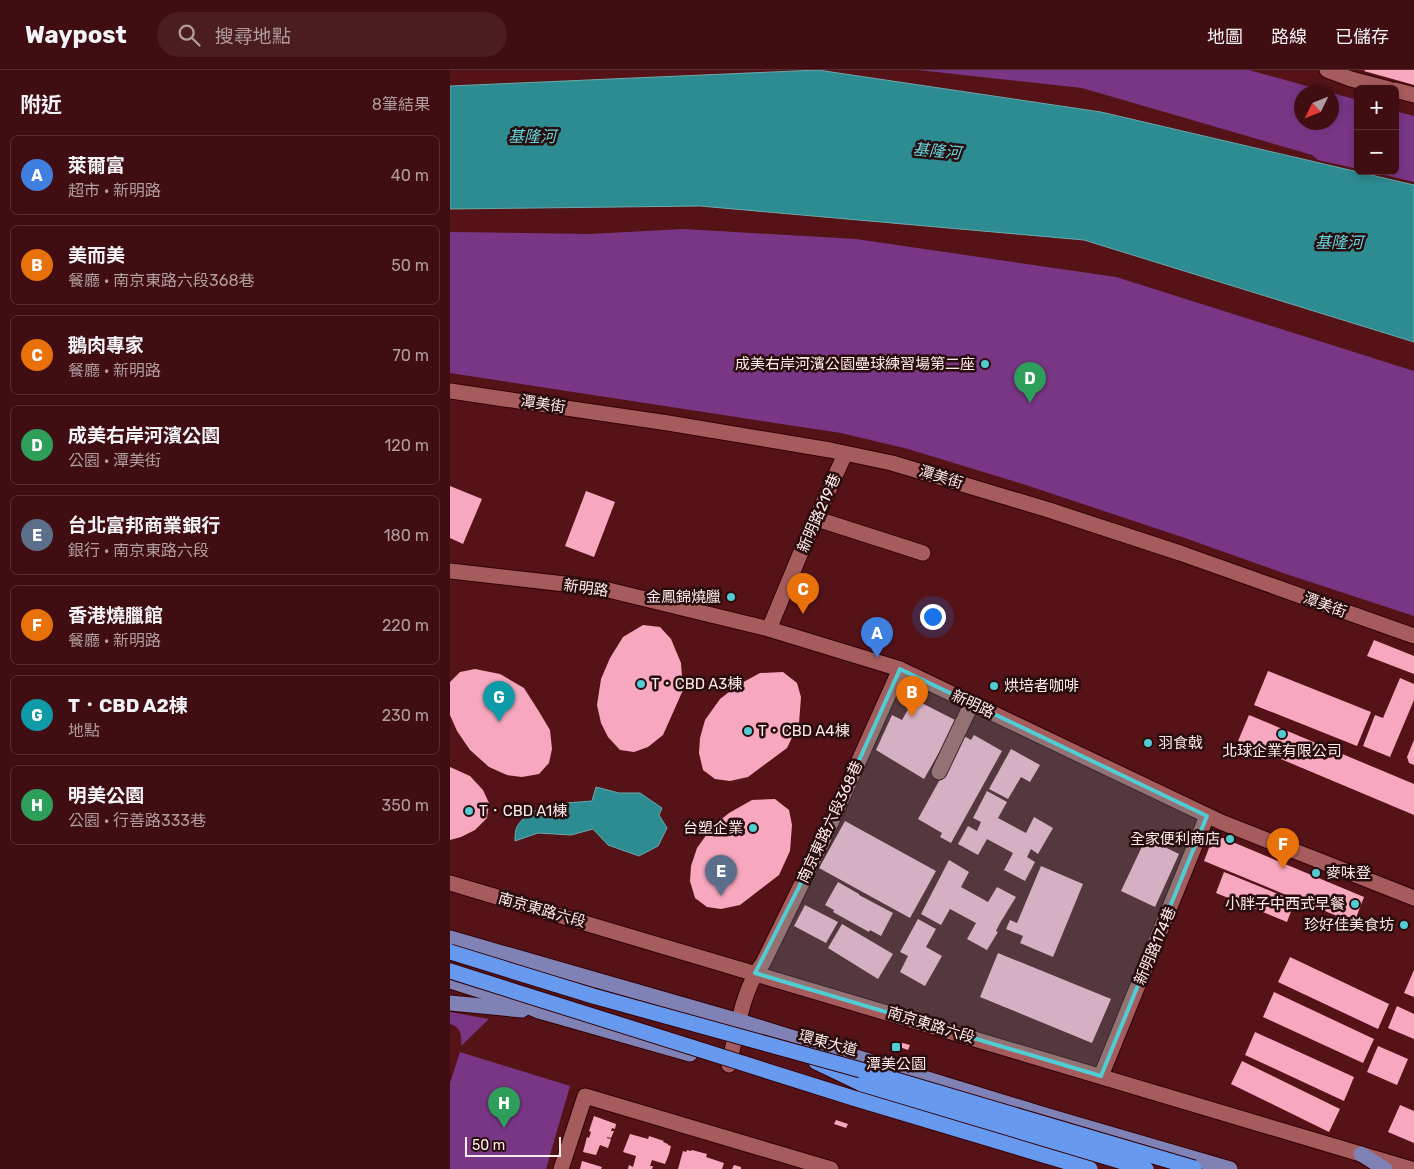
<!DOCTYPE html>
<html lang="zh-TW">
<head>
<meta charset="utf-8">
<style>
  body { margin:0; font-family:Rubik,"Noto Sans TC",sans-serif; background:#4b1c20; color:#f1f3f6 }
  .controls { position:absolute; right:15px; top:15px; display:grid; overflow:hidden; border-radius:8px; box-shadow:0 2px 8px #0003 }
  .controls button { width:45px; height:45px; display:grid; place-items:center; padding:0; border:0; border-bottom:1px solid #592e32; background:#400e12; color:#f1f3f6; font:25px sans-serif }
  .compass { position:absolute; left:844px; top:15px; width:45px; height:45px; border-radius:50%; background:#400e12; box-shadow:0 2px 8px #0003; rotate:227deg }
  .scale { position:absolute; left:15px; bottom:12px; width:96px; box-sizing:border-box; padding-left:5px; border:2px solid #feeceb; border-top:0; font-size:14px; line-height:18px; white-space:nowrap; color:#feeceb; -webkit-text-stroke:4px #290c0d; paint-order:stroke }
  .you { position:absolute; left:482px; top:546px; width:18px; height:18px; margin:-12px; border:4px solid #fff; border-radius:50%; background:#1a73e8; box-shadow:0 0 0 8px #1a73e833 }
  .badge { display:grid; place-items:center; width:32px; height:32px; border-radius:50%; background:#b45309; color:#fff; font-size:16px; font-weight:700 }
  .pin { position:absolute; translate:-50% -41px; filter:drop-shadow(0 1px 2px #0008) }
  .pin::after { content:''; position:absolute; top:26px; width:18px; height:15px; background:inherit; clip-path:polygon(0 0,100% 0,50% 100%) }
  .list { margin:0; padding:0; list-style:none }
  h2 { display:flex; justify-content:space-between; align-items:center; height:65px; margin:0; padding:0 20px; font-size:21px }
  h2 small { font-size:16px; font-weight:400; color:#ae9c9f }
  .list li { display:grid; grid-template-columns:32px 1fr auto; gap:15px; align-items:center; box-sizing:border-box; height:80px; margin:0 10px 10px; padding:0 10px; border:1px solid #592e32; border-radius:8px }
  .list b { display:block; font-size:19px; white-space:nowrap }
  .list p { margin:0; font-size:16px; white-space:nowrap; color:#ae9c9f }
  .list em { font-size:16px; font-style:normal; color:#ae9c9f }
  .icon { flex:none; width:28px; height:28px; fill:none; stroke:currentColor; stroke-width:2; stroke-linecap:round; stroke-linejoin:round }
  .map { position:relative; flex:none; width:964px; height:1099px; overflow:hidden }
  header { display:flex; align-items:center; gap:30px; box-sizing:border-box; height:70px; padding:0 25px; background:#400e12; border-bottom:1px solid #592e32 }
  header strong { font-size:24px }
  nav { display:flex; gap:28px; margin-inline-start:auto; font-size:18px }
  .search { width:350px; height:45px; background:#4b1c20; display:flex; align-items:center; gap:12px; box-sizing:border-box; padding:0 18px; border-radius:28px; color:#ae9c9f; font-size:19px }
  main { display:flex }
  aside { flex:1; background:#400e12 }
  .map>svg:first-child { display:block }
  .green { fill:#783685 }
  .water { fill:#2c8c91; stroke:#6ba9ac }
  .building { fill:#f7a8bf }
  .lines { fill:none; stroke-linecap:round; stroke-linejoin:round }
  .minor-casing { stroke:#320207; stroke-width:17 }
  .major-casing { stroke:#320207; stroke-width:17 }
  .highway-casing { stroke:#320207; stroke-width:17 }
  .minor { stroke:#a65c5c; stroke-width:15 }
  .major { stroke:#8081b4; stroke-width:15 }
  .highway { stroke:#6799ef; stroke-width:15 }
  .highway-bridge-casing { stroke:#320207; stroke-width:17; stroke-linecap:butt }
  .highway-bridge { stroke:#6799ef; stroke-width:15 }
  .marked { fill:#51ccd3; fill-opacity:0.2; stroke:#51ccd3; stroke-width:4; stroke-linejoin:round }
  .poi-dot { fill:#51ccd3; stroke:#290c0d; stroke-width:2 }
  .labels { text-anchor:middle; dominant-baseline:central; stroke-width:5; stroke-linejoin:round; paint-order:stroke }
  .poi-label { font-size:15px; fill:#feeceb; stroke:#290c0d; text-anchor:end }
  .street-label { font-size:15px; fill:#feeceb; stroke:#290c0d }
  .water-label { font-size:16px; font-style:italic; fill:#63d7de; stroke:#290c0d }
</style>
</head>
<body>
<header>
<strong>Waypost</strong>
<div class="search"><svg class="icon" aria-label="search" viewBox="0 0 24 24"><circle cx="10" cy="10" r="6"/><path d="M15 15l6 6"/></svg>搜尋地點</div>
<nav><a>地圖</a><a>路線</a><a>已儲存</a></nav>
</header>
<main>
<aside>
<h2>附近<small>8筆結果</small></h2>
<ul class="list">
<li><span class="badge" style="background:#3f7fe0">A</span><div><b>萊爾富</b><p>超市 · 新明路</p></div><em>40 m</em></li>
<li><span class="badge" style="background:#e8710a">B</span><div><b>美而美</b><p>餐廳 · 南京東路六段368巷</p></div><em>50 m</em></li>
<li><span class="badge" style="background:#e8710a">C</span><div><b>鵝肉專家</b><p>餐廳 · 新明路</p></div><em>70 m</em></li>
<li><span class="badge" style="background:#2e9e5b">D</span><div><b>成美右岸河濱公園</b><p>公園 · 潭美街</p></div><em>120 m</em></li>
<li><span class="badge" style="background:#5c6f8a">E</span><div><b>台北富邦商業銀行</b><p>銀行 · 南京東路六段</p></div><em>180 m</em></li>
<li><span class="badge" style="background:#e8710a">F</span><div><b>香港燒臘館</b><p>餐廳 · 新明路</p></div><em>220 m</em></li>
<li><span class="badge" style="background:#0f9aa8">G</span><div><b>T．CBD A2棟</b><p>地點</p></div><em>230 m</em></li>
<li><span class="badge" style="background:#2e9e5b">H</span><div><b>明美公園</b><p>公園 · 行善路333巷</p></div><em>350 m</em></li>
</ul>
</aside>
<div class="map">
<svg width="964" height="1099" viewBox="0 0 964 1099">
  <rect width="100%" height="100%" fill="#551318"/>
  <g class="green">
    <path d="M468 0H799L878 22H852V52H882V23L908 30V99L868 90 862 85 632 18Z"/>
    <path d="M945 41 964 46V112L918 101H945Z"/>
    <path d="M233 159 406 169 666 207 964 301V546L836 504 732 467 576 415 458 379 391 363 0 303V162L140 164Z"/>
    <path d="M0 942 39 949 11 976C12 965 11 957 0 954Z"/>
    <path d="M10 982 120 1016 96 1099H0V1013Z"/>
  </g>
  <g class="water">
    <path d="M368 0 651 42 964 115V272L634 170 250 136 0 139V16Z"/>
    <path d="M146 717 169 723H190L212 738 209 745 217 758 208 776 189 786 158 775 143 759 121 765 88 763 65 771C65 766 65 759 68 755 83 733 118 733 142 731Z"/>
  </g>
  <g class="building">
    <path d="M964 0V15L914 1 915 0Z"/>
    <path d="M0 416 32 429 13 474 0 468Z"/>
    <path d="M136 421 165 432 144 487 115 476Z"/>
    <path d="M193 555 210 557 221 569 231 593 233 620 213 665 198 677 184 682 170 680 158 667 151 653 147 635 151 609 160 588 173 567Z"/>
    <path d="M924 570 964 586V604L917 586Z"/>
    <path d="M25 599 50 604 74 618 88 640 100 660 102 679 99 693 89 704 72 707 57 705 39 697 20 680 7 661 0 645V612L10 602Z"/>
    <path d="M818 601 921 642 907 676 804 635Z"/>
    <path d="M333 602 347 613 351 627 349 653 337 678 298 707 280 711 265 709 253 700 249 683 250 668 255 650 270 629 288 615 310 603Z"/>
    <path d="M950 608 964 614V630L940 687 913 676 925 645 933 648Z"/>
    <path d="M464 629 507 651 474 709 426 680 442 645 452 650Z"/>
    <path d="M799 645 964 714V745L788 671Z"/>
    <path d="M524 665 552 681 501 773 490 767 492 763 468 749 514 666 521 670Z"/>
    <path d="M964 670V695L959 693 957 687Z"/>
    <path d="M561 679 590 695 580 712 571 707 558 729 539 719Z"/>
    <path d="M0 697 20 706 33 720 39 733 37 748 25 760 11 767 0 770Z"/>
    <path d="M537 721 557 732 548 748 576 763 584 747 603 758 588 784 581 779 577 787 585 792 575 811 554 800 563 783 537 769 528 785 508 774 518 756 527 761 531 752 523 748Z"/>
    <path d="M325 729 339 740 342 755 340 781 329 805 290 835 271 839 257 837 245 828 240 811 241 796 247 778 262 757 279 743 302 730Z"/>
    <path d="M395 751 486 801 460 848 369 798Z"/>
    <path d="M696 768 729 784 705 837 671 821Z"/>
    <path d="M773 768 914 827 904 853 754 791 762 770Z"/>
    <path d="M499 790 519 802 511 817 538 832 547 817 566 827 550 853 546 861 548 862 537 880 517 869 526 853 500 839 491 855 471 844Z"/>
    <path d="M591 796 633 814 603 887 570 873 573 866 556 859 560 850 567 853Z"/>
    <path d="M774 802 845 831 837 852 766 823Z"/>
    <path d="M388 812 409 824V825L443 843 431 866 420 860 419 862 383 842 384 840 375 835Z"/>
    <path d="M355 835 388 852 376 873 344 856Z"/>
    <path d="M468 849 486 859 476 877 492 886 475 916 450 902 458 886 450 882Z"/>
    <path d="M392 854 443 884 428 909 378 878Z"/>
    <path d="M548 883 661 929 642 973 530 927Z"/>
    <path d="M840 887 939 934 928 959 828 912Z"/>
    <path d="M964 900V927L954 923Z"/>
    <path d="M824 922 924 969 913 993 813 947Z"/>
    <path d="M947 936 964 944V969L938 958Z"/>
    <path d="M805 962 904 1007 894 1031 795 985Z"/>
    <path d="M445 971 460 975 458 980 444 975Z"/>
    <path d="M928 976 958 989 947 1015 917 1002Z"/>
    <path d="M792 991 890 1039 879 1062 781 1014Z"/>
    <path d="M950 1035 964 1041V1073L938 1062Z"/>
    <path d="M144 1046 166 1054 165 1059 162 1058 161 1061H164L161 1068 157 1067V1068L161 1069 158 1078 150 1075 146 1085 133 1082 137 1067 139 1068 141 1062 139 1061Z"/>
    <path d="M386 1050 398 1054 396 1058 384 1054Z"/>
    <path d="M180 1064 198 1069 199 1066 214 1071 213 1072 218 1074V1075L221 1076 219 1084 215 1094 202 1090 200 1096H203L202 1099H178L179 1095 183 1097 186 1086 173 1082Z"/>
    <path d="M237 1080 241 1081 242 1080 257 1084 256 1087 274 1093 272 1099H228L233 1081 236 1082Z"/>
    <path d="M132 1091 152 1097 151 1099H130Z"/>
    <path d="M284 1095 291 1097V1099H282Z"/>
  </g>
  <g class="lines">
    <defs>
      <g id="minor">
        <path d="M877 0 901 9 939 19"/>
        <path d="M945 20 964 25"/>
        <path d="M0 321 218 353 380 380 442 393 599 440 730 483 964 566"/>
        <path d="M367 449 473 483"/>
        <path d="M0 501 150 518 319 559 450 599 771 752 964 828"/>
        <path d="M319 559 351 482 395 384"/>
        <path d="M489 702 522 633"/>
        <path d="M0 813 961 1099"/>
        <path d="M279 995C286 964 293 917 313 893L376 764 450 599"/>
        <path d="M651 1006 757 746"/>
        <path d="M111 1099 135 1026 381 1099"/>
      </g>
      <g id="major">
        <path d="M0 868 289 951 598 1046 780 1099"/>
        <path d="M0 911 70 933 89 941 240 984"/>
        <path d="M0 933 72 940"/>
        <path d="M911 1084 935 1099"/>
      </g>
      <path id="highway" d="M366 992 412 1014"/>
    </defs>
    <use href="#minor" class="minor-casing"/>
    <use href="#major" class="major-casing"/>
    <use href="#highway" class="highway-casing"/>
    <use href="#minor" class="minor"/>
    <use href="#major" class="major"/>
    <use href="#highway" class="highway"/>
    <defs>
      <g id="highway-bridge">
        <path d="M0 882 143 926 429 1005 744 1098"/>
        <path d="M0 901 403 1028 640 1099"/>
        <path d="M412 1014 696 1099"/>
      </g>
    </defs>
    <use href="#highway-bridge" class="highway-bridge-casing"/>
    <use href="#highway-bridge" class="highway-bridge"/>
  </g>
  <path class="marked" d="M450 599 757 746 651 1006 305 903 376 764Z"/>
  <g class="poi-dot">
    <circle cx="535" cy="294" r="5"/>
    <circle cx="281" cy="527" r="5"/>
    <circle cx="191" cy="614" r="5"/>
    <circle cx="544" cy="616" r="5"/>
    <circle cx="298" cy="661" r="5"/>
    <circle cx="832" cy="664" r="5"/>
    <circle cx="698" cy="673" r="5"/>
    <circle cx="19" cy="741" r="5"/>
    <circle cx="303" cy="758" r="5"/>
    <circle cx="780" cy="769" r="5"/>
    <circle cx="866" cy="803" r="5"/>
    <circle cx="905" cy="834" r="5"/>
    <circle cx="954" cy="855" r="5"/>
    <rect x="441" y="972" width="10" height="10" rx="2.5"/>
  </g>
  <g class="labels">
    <g class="poi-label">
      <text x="525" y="294">成美右岸河濱公園壘球練習場第二座</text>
      <text x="271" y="527">金鳳錦燒臘</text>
      <text x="201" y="614" text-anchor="start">T．CBD A3棟</text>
      <text x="554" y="616" text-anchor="start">烘培者咖啡</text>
      <text x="308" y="661" text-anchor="start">T．CBD A4棟</text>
      <text x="708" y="673" text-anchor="start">羽食戟</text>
      <text x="832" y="681" text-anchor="middle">北球企業有限公司</text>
      <text x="29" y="741" text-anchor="start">T．CBD A1棟</text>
      <text x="293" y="758">台塑企業</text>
      <text x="770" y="769">全家便利商店</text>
      <text x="876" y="803" text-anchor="start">麥味登</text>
      <text x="895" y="834">小胖子中西式早餐</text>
      <text x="944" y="855">珍好佳美食坊</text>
      <text x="446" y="994" text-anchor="middle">潭美公園</text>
    </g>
    <g class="street-label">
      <text transform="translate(93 334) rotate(9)">潭美街</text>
      <text transform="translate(491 407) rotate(17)">潭美街</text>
      <text transform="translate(369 443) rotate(-66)">新明路219巷</text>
      <text transform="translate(136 518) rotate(8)">新明路</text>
      <text transform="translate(875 535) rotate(20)">潭美街</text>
      <text transform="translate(523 634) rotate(25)">新明路</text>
      <text transform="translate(380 752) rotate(-65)">南京東路六段368巷</text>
      <text transform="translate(92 840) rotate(16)">南京東路六段</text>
      <text transform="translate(705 876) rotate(-67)">新明路174巷</text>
      <text transform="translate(481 955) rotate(17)">南京東路六段</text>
      <text transform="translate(378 973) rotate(15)">環東大道</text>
    </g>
    <g class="water-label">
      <text x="82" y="66">基隆河</text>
      <text transform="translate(487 81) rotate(5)">基隆河</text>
      <text x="889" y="172">基隆河</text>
    </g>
  </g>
</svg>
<div class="controls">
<button>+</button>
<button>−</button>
</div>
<svg class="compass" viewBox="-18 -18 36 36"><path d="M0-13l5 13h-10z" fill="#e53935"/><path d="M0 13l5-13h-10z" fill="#ae9c9f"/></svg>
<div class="scale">50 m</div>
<div class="you"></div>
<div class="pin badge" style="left:427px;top:588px;background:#3f7fe0">A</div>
<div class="pin badge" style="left:462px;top:647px;background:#e8710a">B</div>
<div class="pin badge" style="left:353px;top:544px;background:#e8710a">C</div>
<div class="pin badge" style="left:580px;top:333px;background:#2e9e5b">D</div>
<div class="pin badge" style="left:271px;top:826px;background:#5c6f8a">E</div>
<div class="pin badge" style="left:833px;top:799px;background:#e8710a">F</div>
<div class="pin badge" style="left:49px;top:652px;background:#0f9aa8">G</div>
<div class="pin badge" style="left:54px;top:1058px;background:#2e9e5b">H</div>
</div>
</main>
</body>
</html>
